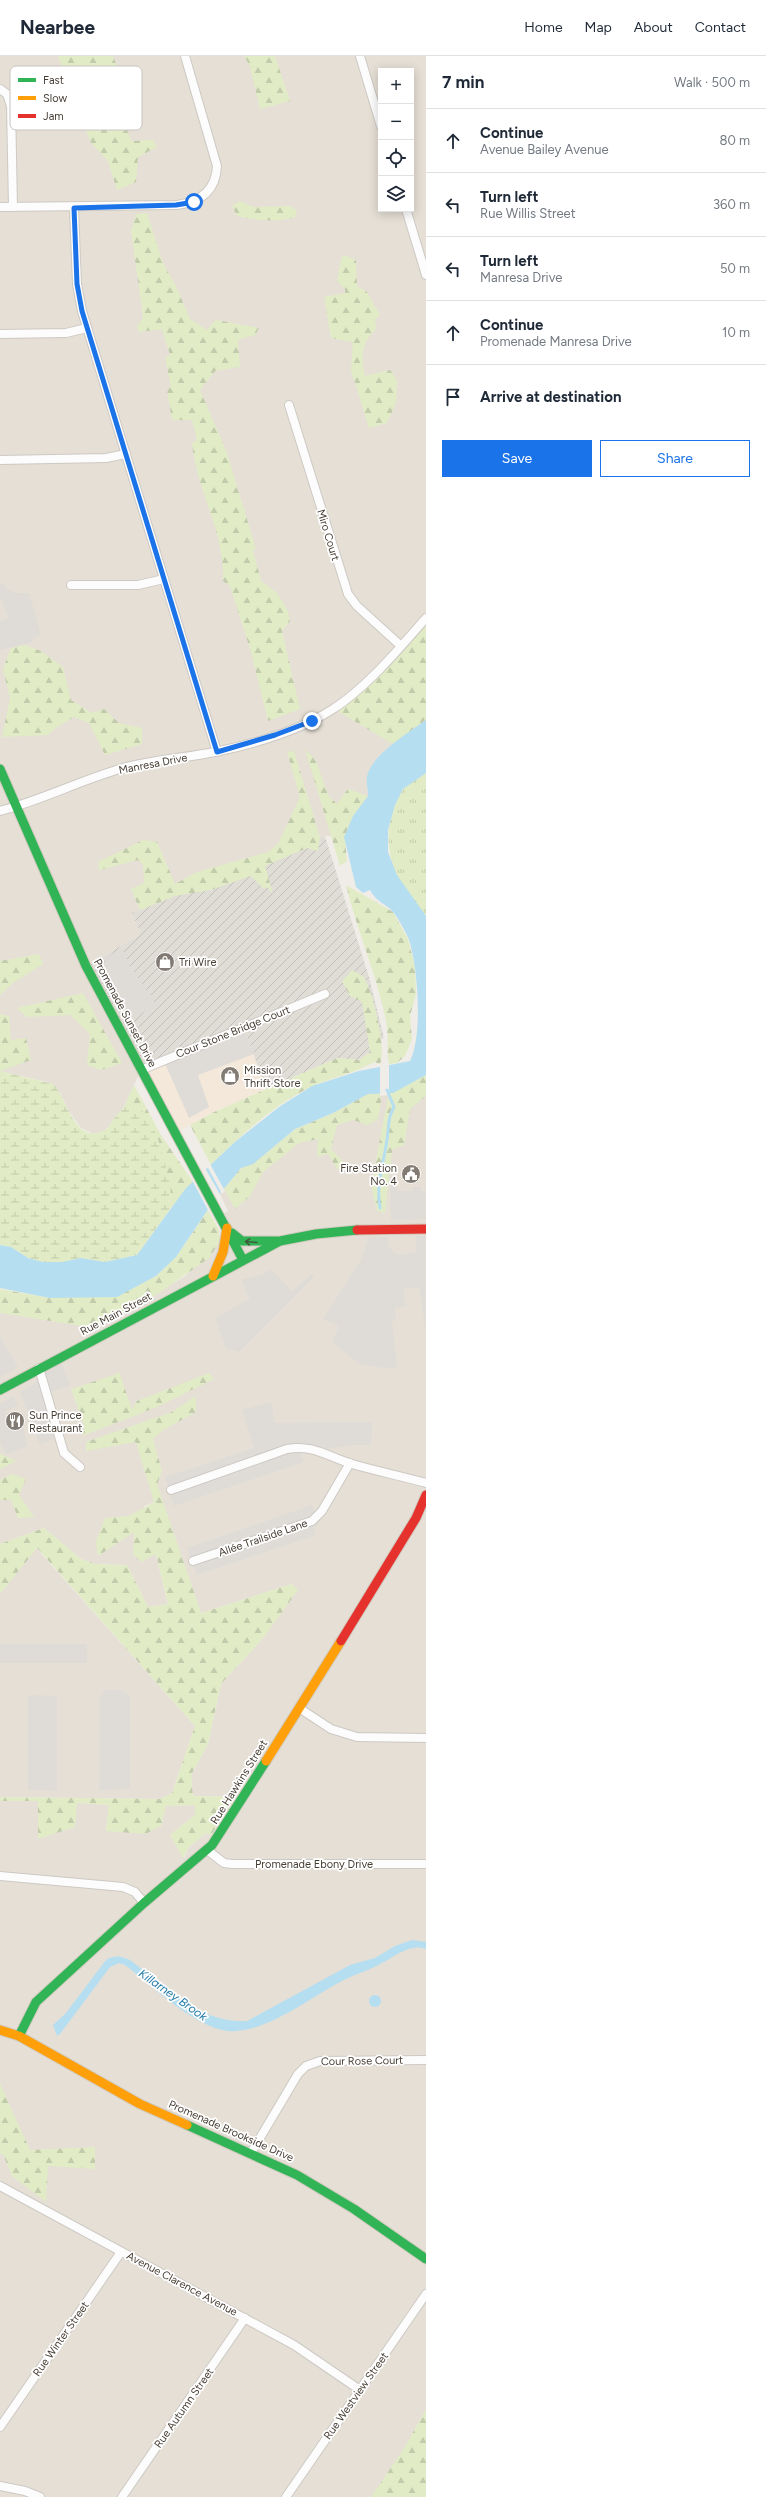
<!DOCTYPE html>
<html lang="en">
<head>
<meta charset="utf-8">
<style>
  body { margin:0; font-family:Figtree,sans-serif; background:#f6f6f7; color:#1f2937 }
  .controls { position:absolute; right:12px; top:12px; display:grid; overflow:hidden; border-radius:0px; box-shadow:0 2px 10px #0003 }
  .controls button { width:36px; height:36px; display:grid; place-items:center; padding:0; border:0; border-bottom:1px solid #e0e1e3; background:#fff; color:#1f2937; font:20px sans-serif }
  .stop { position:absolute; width:12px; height:12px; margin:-9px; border:3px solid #1a73e8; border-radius:50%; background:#fff }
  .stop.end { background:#1a73e8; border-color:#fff; box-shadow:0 1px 4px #0008 }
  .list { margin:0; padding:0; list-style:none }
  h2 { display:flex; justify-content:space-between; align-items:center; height:52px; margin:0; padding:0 16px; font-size:17px }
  h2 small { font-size:13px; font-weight:400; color:#747a83 }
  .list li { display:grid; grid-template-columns:26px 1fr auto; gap:12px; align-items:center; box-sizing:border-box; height:64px; padding:0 16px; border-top:1px solid #e0e1e3 }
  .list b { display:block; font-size:15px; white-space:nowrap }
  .list p { margin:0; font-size:13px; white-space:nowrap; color:#747a83 }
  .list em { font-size:13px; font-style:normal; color:#747a83 }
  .actions { display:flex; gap:8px; padding:12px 16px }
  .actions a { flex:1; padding:9px 0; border:1px solid #1a73e8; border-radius:0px; text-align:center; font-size:14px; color:#1a73e8 }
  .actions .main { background:#1a73e8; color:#fff }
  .icon { flex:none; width:22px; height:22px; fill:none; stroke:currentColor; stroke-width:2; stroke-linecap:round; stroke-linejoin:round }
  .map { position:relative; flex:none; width:426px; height:2441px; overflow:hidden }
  header { display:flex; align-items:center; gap:24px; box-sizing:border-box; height:56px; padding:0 20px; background:#fff; border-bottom:1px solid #e0e1e3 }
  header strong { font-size:19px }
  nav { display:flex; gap:22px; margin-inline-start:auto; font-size:14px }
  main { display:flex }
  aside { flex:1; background:#fff }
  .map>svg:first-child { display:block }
  .residential { fill:#e5dfd5; fill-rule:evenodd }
  .commercial { fill:#f4e8da }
  .industrial { fill:url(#industrial-furrows) }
  .forest { fill:url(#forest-firs) }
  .wetland { fill:url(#wetland-marsh) }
  .park { fill:url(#park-tufts) }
  .parking { fill:#dfdcd8 }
  .water { fill:#b6def1 }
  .pier { fill:#f0ede8 }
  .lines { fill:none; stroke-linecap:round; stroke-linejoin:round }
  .stream { stroke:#b6def1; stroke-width:3 }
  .street-casing { stroke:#cdc9c4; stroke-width:10 }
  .fast-casing { stroke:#d0cabf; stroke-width:11 }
  .slow-casing { stroke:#d0cabf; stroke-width:11 }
  .jam-casing { stroke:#d0cabf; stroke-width:11 }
  .street { stroke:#fdfcfc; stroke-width:8 }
  .fast { stroke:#30b455; stroke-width:9 }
  .slow { stroke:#ff9f0a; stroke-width:9 }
  .jam { stroke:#e5322d; stroke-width:9 }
  .oneway { stroke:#415c3c }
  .route { stroke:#1a73e8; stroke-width:5 }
  .labels { text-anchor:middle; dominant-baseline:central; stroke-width:3.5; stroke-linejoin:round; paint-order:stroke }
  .street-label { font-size:11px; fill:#473e34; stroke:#fff }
  .poi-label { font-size:11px; fill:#473e34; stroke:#fff; text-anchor:start }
  .water-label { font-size:12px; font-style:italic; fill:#247caa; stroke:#fff }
  .key { fill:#fff; stroke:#c8c5c2; stroke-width:1 }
  .key-label { font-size:11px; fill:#473e34 }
</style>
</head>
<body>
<header>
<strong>Nearbee</strong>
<nav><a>Home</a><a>Map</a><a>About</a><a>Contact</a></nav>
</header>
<main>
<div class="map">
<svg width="426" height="2441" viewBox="0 0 426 2441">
  <defs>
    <pattern id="industrial-furrows" width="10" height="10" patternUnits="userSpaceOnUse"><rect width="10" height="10" fill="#e0dcd6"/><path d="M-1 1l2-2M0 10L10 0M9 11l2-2" fill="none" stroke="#c2beb8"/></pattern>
    <pattern id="forest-firs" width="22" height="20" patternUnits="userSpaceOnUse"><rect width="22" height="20" fill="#e1ecc6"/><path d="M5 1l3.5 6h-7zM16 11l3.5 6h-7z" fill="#c2cbab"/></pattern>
    <pattern id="wetland-marsh" width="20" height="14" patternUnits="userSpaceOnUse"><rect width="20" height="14" fill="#e1ecc6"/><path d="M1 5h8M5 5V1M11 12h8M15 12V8" fill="none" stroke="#c2cbab"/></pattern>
    <pattern id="park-tufts" width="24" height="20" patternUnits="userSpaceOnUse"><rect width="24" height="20" fill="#e1ecc6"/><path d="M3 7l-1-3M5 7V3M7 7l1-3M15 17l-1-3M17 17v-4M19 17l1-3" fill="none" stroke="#c2cbab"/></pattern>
  </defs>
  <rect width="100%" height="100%" fill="#f0ede8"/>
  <g class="residential">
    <path d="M0 0H426V664L393 688 367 721 368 740 344 781 325 780 132 857 141 878 86 910 141 1014 124 1051 105 1075 94 1078 81 1072 68 1054 61 1038 47 1026 0 1015ZM381 15H411V153H381Z"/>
    <path d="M426 1020V2441H0V1745H39L38 1783 77 1747 109 1749 106 1775 161 1770 166 1750 196 1749 195 1759 170 1779 184 1802 189 1791 206 1777 211 1779 234 1741 193 1740 191 1719 208 1688 221 1628 264 1581 292 1528 201 1557 154 1446 144 1450 168 1548 148 1551 127 1509 96 1508 81 1503 44 1472 0 1488V1250L119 1259 184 1221 220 1185 221 1159 228 1155 220 1138 241 1112 368 1038Z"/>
    <path d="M36 1492 195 1670 172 1737 160 1743 0 1741V1538Z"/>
  </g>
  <path class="commercial" d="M244 972 266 1033 214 1056 176 1077 141 1014Z"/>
  <path class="industrial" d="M325 780 369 921 384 982 369 988 370 996 359 1004 337 1002 266 1033 244 972 141 1014 86 910 141 878 132 857Z"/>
  <g class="forest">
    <path d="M58 0H113L118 13 110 20 131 85 153 84 157 91 138 101 136 126 117 134 108 105 91 87Z"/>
    <path d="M244 0H275L290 45 260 53 250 10Z"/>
    <path d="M240 145 253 151 290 150 297 155 295 161C279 167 254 164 237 160L232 150Z"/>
    <path d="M147 157 163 207 176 230 190 263 207 274 216 264 259 272 255 279 238 284 240 311 215 315 200 334 227 397 256 493 253 494 261 525 277 537 288 555 290 565 282 575 300 653 268 665 251 596 230 530 223 525C225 476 197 435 192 388L197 383 192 364H172L167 335 171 330 165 302 170 299 162 273 139 276 137 271 143 261 131 175 136 158Z"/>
    <path d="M344 199 356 204 357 230 367 236 380 259 375 264 376 273C360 289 361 299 365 320L390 314 397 324 396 347 387 367 369 372 351 314 353 286 331 282 324 241 345 237V233L337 225 341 203Z"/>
    <path d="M426 562V664L393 688 334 653 360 633Z"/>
    <path d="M25 589 41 595 63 611 71 644 92 657 104 653 119 667 142 672V688L105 699 89 667 74 661 57 671 48 679 2 681 10 642 3 613 11 592Z"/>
    <path d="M305 693 316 705 328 739 337 748 348 733 368 740C349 765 343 773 347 805L340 810Z"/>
    <path d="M294 695 320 782 318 795 307 792 265 810 273 838 267 831 264 833 251 820 211 834 175 840 140 854 131 833 144 827 143 808 138 804 99 814 98 806 143 784 157 786 175 828 197 816 268 796 278 788 300 741 287 696Z"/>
    <path d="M346 829 393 856 408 883 415 910 416 938 410 960 412 983 405 1000 397 1007 389 1008C386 994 389 979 386 965 377 919 357 875 346 829Z"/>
    <path d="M39 898 43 908 13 927 0 939V905Z"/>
    <path d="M352 914C356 917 363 919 365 923 373 937 387 995 380 1008L374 1006C354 1018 332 1021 311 1031 273 1049 240 1080 211 1109L190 1069 214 1056 337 1002 359 1004 370 996 362 946 350 940 342 925Z"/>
    <path d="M83 937 122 1007 101 1014 87 1009 90 978 70 959 27 961 17 952Z"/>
    <path d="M0 958 9 960 11 984 26 982 31 1004 0 1015Z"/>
    <path d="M426 1019V1040L410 1053 404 1089 392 1094 385 1157 377 1155 371 1129 389 1037Z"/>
    <path d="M134 1029 161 1079 193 1126 171 1152 170 1127 124 1051Z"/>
    <path d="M368 1038H380L381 1046 378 1063 368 1069 353 1064 337 1069 331 1093 345 1107 338 1114 328 1098 317 1101 318 1083 299 1087 263 1116 250 1140 235 1153 224 1133 241 1112 253 1108 295 1073 333 1057Z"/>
    <path d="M208 1154 219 1174 220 1185 209 1202 159 1237 95 1272 0 1257V1233L50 1242 137 1229 156 1220 176 1201Z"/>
    <path d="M119 1315 132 1354 137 1345 209 1317 214 1323 157 1351 82 1380 84 1369 71 1333 117 1318Z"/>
    <path d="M196 1340V1356L163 1374 153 1383 162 1415 157 1428 201 1557 292 1528 298 1534 264 1581 221 1628 208 1688 191 1719 193 1740 235 1741 211 1779 206 1777 189 1791 183 1802 170 1779 195 1759V1749L166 1750 161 1770 145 1778 106 1775 109 1749 77 1747 75 1771 38 1783V1745H0V1741L160 1743 172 1737 195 1670 37 1492 0 1538V1488L44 1472 81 1503 96 1508 127 1509 148 1551 168 1548 156 1498 141 1506 133 1498 134 1476 98 1500 96 1485 105 1462 129 1460 154 1446 136 1386 86 1395V1386L172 1356Z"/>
    <path d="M0 1398 16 1405 0 1413Z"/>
    <path d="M12 1418 26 1423 19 1439 34 1461 18 1462 11 1444H0V1424Z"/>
    <path d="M0 2028 30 2094 95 2091V2113L48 2110 46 2146 12 2120 3 2098H0Z"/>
    <path d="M426 2353V2441H371L405 2391Z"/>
  </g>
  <path class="wetland" d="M0 1015 53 1028C67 1041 72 1082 98 1077 114 1074 113 1053 132 1049L144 1056 157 1079 170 1127 171 1152 137 1199 105 1206 81 1202 62 1206H43L28 1202 11 1191 0 1189Z"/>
  <path class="park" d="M426 717V860C416 847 402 832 396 817 382 785 386 730 426 717Z"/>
  <g class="parking">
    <path d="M0 528 5 529 7 533 15 537H29L41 579 33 582V586L0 594V566L9 562 0 541Z"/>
    <path d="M119 893 124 896 131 912 147 935 149 934 156 949 129 965 102 911 106 909 105 903Z"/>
    <path d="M244 972 254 998 198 1019 209 1051 189 1062 164 1005Z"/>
    <path d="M390 1121H397V1135H413V1131H421V1135H426V1163L391 1164Z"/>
    <path d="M416 1180H426V1276L419 1231 404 1233 406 1250 395 1252 396 1263 392 1264 397 1311 384 1312 360 1308 332 1286 339 1270 323 1263 361 1204 369 1181H387L390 1192 394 1197 399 1199 416 1196Z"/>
    <path d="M271 1213 292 1235 312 1218 314 1221 239 1296 226 1292 215 1262 250 1243 241 1224 263 1218Z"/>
    <path d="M0 1281 18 1311 0 1321Z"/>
    <path d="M60 1302 70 1330 50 1336 59 1380 40 1389 20 1336 42 1323 39 1312Z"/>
    <path d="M13 1340 18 1349 5 1356V1360L13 1376 23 1372 27 1390 7 1399 0 1386V1348Z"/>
    <path d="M271 1346 275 1367 372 1366 371 1389H352L301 1397 304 1406 174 1450 165 1421 254 1392 242 1354Z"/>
    <path d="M312 1449 319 1468 313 1471 316 1479 197 1519 187 1492Z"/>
    <rect x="0" y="1588" width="87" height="19"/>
    <path d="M105 1634H120L130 1640V1733L99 1734V1642Z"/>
    <path d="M28 1639 57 1640V1735L28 1734Z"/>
  </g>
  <g class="water">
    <path d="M426 664V717L403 733 395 749 388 774V796L397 819 426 860V1019L393 1037 368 1038 333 1057 295 1073 253 1108 241 1112 213 1146 176 1201 156 1220 117 1241 50 1242 0 1232V1189L11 1191 28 1202 43 1206H62L81 1202 105 1206 137 1199 186 1132 236 1085 279 1051 312 1030 359 1015 410 1005C423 980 418 911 409 884 406 876 399 864 394 857 387 848 376 846 370 834L363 837 356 831 344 781 353 760 368 740C368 734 366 727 367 721 370 700 409 676 426 664Z"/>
    <path d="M412 1884 426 1886V1893C410 1887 396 1900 382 1907 371 1914 357 1917 346 1923 313 1939 260 1983 222 1974 189 1966 152 1930 125 1909L119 1907 110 1911 60 1978 57 1980 53 1969 66 1957 106 1904C115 1899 121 1900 130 1904 165 1930 200 1968 247 1965L350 1909 375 1902 395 1890Z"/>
    <circle cx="375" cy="1945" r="6"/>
  </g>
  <g class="pier">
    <path d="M389 1008V1039L380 1040V1009Z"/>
    <path d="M210 1108 225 1135 222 1138 207 1110Z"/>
    <path d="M205 1112 221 1140 209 1156 192 1124Z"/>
  </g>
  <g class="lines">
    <path class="stream" d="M380 1152C375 1123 386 1103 388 1075 389 1065 389 1060 394 1051L387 1034"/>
    <defs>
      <g id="street">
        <path d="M360 0 381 70"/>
        <path d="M0 33 7 38 11 50 13 151"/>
        <path d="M0 151 177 149C200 146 216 135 217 110L185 0"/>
        <path d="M74 152 77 228 82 255 217 696"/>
        <path d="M406 153 426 219"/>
        <path d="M0 278 66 277 87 272"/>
        <path d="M289 349 348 538 357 550 400 589"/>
        <path d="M0 404 106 402 126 398"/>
        <path d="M71 529H138L164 523"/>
        <path d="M0 755C42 744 81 724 123 712 152 704 184 702 215 696 254 688 299 675 333 653 366 632 400 592 426 562"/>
        <path d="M141 1014 325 938"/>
        <path d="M39 1312 64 1397 80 1411"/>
        <path d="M171 1434 287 1393C312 1388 329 1401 352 1408 376 1415 401 1420 426 1427"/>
        <path d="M193 1505 312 1465 322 1455 350 1407"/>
        <path d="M299 1652 331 1673 357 1681 426 1682"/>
        <path d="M207 1794 224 1807 232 1808H426"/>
        <path d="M0 1820 123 1831 135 1836 144 1847"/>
        <path d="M251 2097 298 2018 306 2010 320 2005 426 2004"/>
        <path d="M0 2130 294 2289 360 2334"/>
        <path d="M0 2371 121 2196"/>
        <path d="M0 2430 25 2435 40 2441"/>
        <path d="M122 2441 245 2262"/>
        <path d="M286 2441 426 2238"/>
      </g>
      <g id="fast">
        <path d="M0 713 86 910 243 1204"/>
        <path d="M232 1177 242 1185H277"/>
        <path d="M0 1334 280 1185 316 1178 357 1174"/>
        <path d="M19 1980 36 1946 144 1847 212 1789 266 1705"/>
        <path d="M187 2069 297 2119 354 2153 426 2203"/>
      </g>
      <g id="slow">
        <path d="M213 1220 223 1196 227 1172"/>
        <path d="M266 1705 341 1585"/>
        <path d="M0 1974 19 1980 140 2048 187 2069"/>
      </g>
      <g id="jam">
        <path d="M357 1174 426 1173"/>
        <path d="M341 1585 416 1462 426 1439"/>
      </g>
    </defs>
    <use href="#street" class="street-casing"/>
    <use href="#fast" class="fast-casing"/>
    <use href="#slow" class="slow-casing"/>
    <use href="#jam" class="jam-casing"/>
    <use href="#street" class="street"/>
    <use href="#fast" class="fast"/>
    <use href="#slow" class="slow"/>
    <use href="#jam" class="jam"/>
  </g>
  <defs><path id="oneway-shaft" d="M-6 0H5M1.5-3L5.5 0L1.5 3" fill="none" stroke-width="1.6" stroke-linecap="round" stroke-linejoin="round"/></defs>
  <use class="oneway" href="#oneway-shaft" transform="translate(251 1186) rotate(-175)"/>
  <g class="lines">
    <path class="route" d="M194 146 176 149 74 152 77 228 82 255 217 696 275 679 312 665"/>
  </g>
  <defs>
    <symbol id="shop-disc" viewBox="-11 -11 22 22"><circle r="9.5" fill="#827b73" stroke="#fff"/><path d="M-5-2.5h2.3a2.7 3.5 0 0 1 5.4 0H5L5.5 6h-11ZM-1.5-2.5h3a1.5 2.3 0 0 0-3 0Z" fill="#fff"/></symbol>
    <symbol id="civic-disc" viewBox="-11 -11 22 22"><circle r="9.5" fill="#827b73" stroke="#fff"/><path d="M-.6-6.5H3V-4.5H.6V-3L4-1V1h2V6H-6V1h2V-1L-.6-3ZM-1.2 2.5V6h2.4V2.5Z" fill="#fff"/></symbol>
    <symbol id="restaurant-disc" viewBox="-11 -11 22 22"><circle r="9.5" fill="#827b73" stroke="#fff"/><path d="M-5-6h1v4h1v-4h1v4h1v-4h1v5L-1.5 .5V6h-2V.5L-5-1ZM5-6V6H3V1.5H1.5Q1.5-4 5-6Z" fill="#fff"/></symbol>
  </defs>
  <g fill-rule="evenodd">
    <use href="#shop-disc" x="154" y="895" width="22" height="22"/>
    <use href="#shop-disc" x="219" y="1009" width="22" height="22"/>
    <use href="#civic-disc" x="400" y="1107" width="22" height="22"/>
    <use href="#restaurant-disc" x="4" y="1354" width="22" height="22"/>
  </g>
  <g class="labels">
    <g class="street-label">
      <text transform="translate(328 479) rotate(73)">Miro Court</text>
      <text transform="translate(153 708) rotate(-11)">Manresa Drive</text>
      <text transform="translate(125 957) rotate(62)">Promenade Sunset Drive</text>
      <text transform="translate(233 976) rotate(-22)">Cour Stone Bridge Court</text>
      <text transform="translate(116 1258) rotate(-28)">Rue Main Street</text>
      <text transform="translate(263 1482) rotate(-19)">Allée Trailside Lane</text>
      <text transform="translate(239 1726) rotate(-58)">Rue Hawkins Street</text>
      <text x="314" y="1808">Promenade Ebony Drive</text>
      <text transform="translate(362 2005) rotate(-1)">Cour Rose Court</text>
      <text transform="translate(231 2075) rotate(24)">Promenade Brookside Drive</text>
      <text transform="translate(182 2228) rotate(28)">Avenue Clarence Avenue</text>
      <text transform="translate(61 2283) rotate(-55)">Rue Winter Street</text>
      <text transform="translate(356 2340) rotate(-55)">Rue Westview Street</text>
      <text transform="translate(184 2352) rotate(-55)">Rue Autumn Street</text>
    </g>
    <g class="poi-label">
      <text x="179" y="906">Tri Wire</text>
      <text x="244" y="1014">Mission<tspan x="244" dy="13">Thrift Store</tspan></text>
      <text x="397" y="1112" text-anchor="end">Fire Station<tspan x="397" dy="13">No. 4</tspan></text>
      <text x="29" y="1359">Sun Prince<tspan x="29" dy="13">Restaurant</tspan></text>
    </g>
    <g class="water-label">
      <text transform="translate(173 1939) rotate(35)">Killarney Brook</text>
    </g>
  </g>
  <rect x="10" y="10" width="132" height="64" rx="6" class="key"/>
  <rect x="18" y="22" width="18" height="4" fill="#30b455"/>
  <rect x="18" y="40" width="18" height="4" fill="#ff9f0a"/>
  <rect x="18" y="58" width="18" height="4" fill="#e5322d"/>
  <g class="key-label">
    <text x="43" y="28">Fast</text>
    <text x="43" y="46">Slow</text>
    <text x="43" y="64">Jam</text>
  </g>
</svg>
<div class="controls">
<button>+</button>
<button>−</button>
<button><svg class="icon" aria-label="locate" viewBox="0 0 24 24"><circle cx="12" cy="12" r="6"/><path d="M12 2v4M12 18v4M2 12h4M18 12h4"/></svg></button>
<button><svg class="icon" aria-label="layers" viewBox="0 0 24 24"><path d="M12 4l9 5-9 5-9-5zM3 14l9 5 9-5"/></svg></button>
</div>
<div class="stop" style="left:194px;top:146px"></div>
<div class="stop end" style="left:312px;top:665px"></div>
</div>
<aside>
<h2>7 min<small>Walk · 500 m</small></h2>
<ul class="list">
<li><svg class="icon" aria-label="ahead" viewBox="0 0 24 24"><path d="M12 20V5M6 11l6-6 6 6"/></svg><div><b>Continue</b><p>Avenue Bailey Avenue</p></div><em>80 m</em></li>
<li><svg class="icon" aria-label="left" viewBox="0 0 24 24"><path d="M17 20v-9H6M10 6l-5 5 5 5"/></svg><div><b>Turn left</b><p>Rue Willis Street</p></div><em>360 m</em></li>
<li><svg class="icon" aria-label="left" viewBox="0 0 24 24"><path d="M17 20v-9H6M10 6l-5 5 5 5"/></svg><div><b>Turn left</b><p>Manresa Drive</p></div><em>50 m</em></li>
<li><svg class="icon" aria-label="ahead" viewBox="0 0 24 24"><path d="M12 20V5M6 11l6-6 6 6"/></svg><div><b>Continue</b><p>Promenade Manresa Drive</p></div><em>10 m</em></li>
<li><svg class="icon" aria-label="arrive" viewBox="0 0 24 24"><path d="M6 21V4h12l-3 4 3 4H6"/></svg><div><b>Arrive at destination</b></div></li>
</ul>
<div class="actions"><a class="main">Save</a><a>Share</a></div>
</aside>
</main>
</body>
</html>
